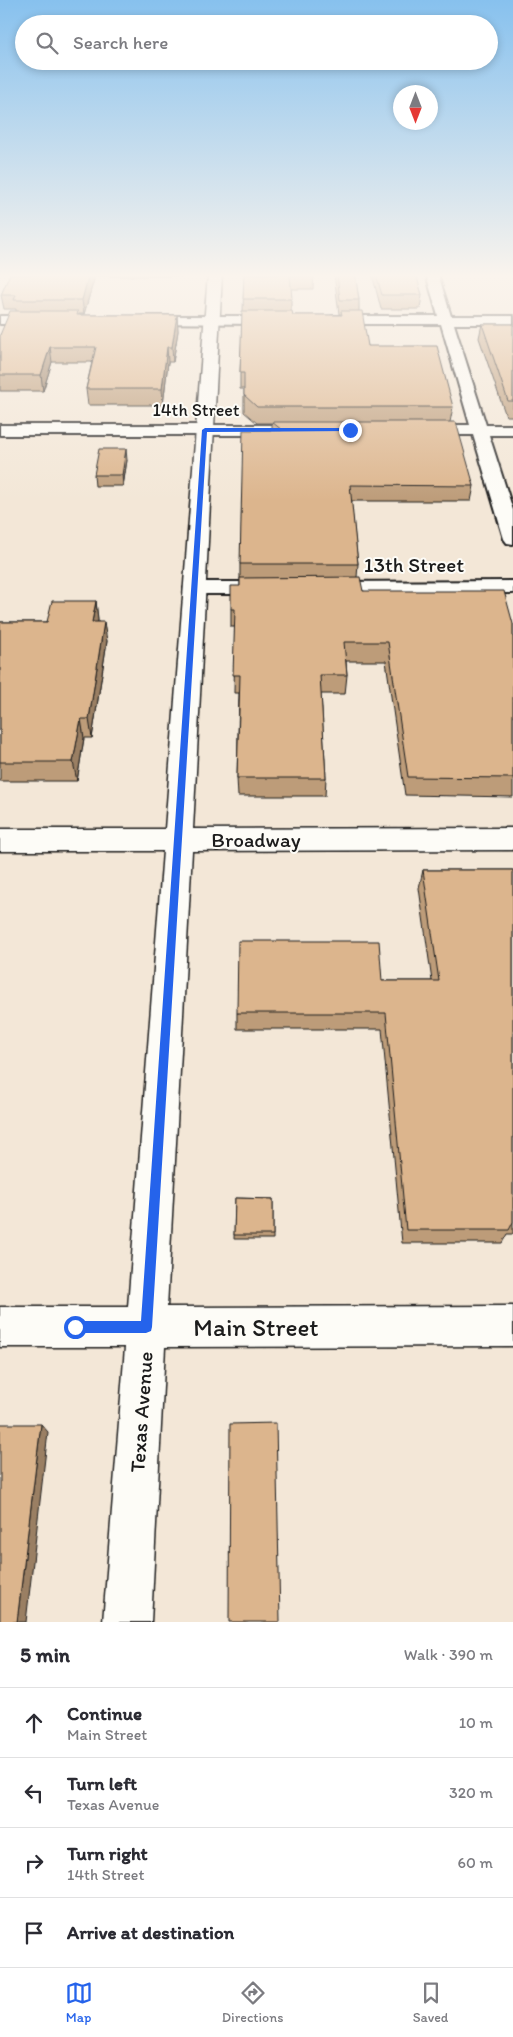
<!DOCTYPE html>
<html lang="en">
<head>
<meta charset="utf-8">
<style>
  body { margin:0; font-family:Itim,sans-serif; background:#f7f7f7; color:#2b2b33 }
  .compass { position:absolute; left:393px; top:85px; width:45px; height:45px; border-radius:50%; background:#fff; box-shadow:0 2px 8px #0003; rotate:180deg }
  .stop { position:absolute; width:15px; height:15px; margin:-11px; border:4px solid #2563eb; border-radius:50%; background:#fff }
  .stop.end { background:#2563eb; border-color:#fff; box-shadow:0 1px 5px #0008 }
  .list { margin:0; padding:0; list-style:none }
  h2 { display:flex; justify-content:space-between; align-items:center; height:65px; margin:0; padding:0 20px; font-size:21px }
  h2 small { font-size:16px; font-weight:400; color:#7c7c81 }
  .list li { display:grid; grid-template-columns:32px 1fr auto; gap:15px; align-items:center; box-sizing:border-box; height:70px; padding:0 20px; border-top:1px solid #e1e1e2 }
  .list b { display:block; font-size:19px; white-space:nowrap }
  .list p { margin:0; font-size:16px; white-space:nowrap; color:#7c7c81 }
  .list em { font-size:16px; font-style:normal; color:#7c7c81 }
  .icon { flex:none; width:28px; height:28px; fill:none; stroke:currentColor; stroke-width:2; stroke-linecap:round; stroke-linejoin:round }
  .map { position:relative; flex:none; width:513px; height:1622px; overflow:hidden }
  .search { position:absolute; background:#fff; box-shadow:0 2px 8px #0003; left:15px; right:15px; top:15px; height:55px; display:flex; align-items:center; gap:12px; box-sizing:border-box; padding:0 18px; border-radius:28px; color:#7c7c81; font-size:19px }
  .sheet { height:345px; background:#fff }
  nav { display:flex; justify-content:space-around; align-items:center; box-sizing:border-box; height:70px; border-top:1px solid #e1e1e2; background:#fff; font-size:14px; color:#7c7c81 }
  nav a { display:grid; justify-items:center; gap:2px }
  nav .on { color:#2563eb }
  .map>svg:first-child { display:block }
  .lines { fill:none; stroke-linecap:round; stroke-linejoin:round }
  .street-casing { stroke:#1c1c1c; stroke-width:4 }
  .secondary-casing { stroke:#1c1c1c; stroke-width:3 }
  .street { fill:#fdfcf7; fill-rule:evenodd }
  .secondary { fill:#fdfcf7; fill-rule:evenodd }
  .wall { fill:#bd9c79; stroke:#1c1c1c }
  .shaded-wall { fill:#9a7f63; stroke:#1c1c1c }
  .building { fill:#dcb58d; stroke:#1c1c1c }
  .route { fill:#2563eb }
  .labels { text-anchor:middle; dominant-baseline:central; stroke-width:4; stroke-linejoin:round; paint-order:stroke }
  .far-street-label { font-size:18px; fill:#1c1c1c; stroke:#fdfcf7 }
  .street-label { font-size:21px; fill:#1c1c1c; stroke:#fdfcf7 }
  .near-street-label { font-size:25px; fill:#1c1c1c; stroke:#fdfcf7 }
</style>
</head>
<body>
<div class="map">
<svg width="513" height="1622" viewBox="0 0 513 1622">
  <rect width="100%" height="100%" fill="#f3e7d7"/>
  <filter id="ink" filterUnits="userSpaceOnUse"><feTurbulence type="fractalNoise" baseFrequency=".02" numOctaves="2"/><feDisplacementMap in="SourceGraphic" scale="10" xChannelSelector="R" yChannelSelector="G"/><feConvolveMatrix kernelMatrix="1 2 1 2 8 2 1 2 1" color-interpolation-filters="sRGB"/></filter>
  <g filter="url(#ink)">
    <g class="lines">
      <defs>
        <g id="street">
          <path d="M426 274H438L451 316H513V324H454L486 425H513V435H489L513 510V544L507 543 504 539 473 435H427L421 433 419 430 421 427 427 425H470L441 324H332L325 320 332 316H438Z"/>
          <path d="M0 316H39L46 320 39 324H0Z"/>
          <path d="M145 316H274L281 320 274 324 140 323 138 320 140 317Z"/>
          <path d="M0 425H276L282 427 284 430 282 433 276 435H0Z"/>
          <path d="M513 581V593L331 594 324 592 321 588 324 584 331 582Z"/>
          <path d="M194 582H263L270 584 273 588 270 592 263 594H194L187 592 184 588 187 584Z"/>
        </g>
        <path id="secondary" d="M208 274H222L193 829 513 828V850L192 851 167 1307 513 1306V1346L165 1347 151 1622H103L125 1347H0V1307H128L163 851H0V829H165Z"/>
      </defs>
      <use href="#street" class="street-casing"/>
      <use href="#secondary" class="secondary-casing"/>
      <use href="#street" class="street"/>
      <use href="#secondary" class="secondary"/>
    </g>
    <g class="wall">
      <path d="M10 274H183V276H95L84 314H79V315H177L178 331 173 362H168L163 405H88L86 389 92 362H52L43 391H0V335L16 311V309H4L1 295Z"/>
      <path d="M244 274H314L313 289H291V311L293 315H341V314H339L334 274H355L359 300V311L368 346 453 407 450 422 474 486 471 501H351L358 564 357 577 363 591 513 624V797L405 795 386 661H346L347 675 345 694H321L326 778 325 796H238L237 778 239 693H234L235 627H231V609L240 586V564L272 430V423H257L244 412V389H240V373L243 311Z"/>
      <path d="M372 274H416L422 295 420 309H381Z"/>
      <path d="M482 324H513V416H506L479 338Z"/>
      <path d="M127 460 123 486H95L94 475Z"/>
      <path d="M96 601 98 622 107 641 92 738H84L77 781H0V622H47Z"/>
      <path d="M423 870H513V1234H507L502 1243H402L382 1029H237V1013L382 981H432L419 888Z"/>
      <path d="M235 1198 273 1199V1239H234Z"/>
    </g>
    <g class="shaded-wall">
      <path d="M89 274H95V276L84 314 82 300Z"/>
      <path d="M177 315 178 331 173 362 172 347Z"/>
      <path d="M50 347 52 362 43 391 41 375Z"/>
      <path d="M167 347 168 362 163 405 162 389Z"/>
      <path d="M126 449 127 460 123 486 122 475Z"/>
      <path d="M96 601 98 620 95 641 92 622Z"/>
      <path d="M104 622 107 641 92 738 89 719Z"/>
      <path d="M81 719 84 738 77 781 73 762Z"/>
      <path d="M41 1424 48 1432 26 1622H17Z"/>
    </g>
    <g class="building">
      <path d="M10 274H89L82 300H14L16 295H1Z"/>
      <path d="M244 274H314V275H290L292 299H243Z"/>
      <path d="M337 274H355L359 300H340Z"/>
      <path d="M376 274H416L422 295H382Z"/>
      <path d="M10 311H78L77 315H177L172 347H167L162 389H86L96 347H50L41 375H0V335Z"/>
      <path d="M242 311H292L293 315H342L341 311H362L368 346H437L453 407H257L244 395V373H240Z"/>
      <path d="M482 324H513V401H508Z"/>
      <path d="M272 422H456L474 486 350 485 358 564H240L243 430H282Z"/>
      <path d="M99 449H126L122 475H94Z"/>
      <path d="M360 577 363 591H504L513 624V778L408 777 388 642H344L347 675H320L326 778H237L240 675H233L235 609H231V586H240V578Z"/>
      <path d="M52 601H96L92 622H104L89 719H81L73 762H0V622H47Z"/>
      <path d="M423 870H513V1222L509 1230H406L386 1013H237L238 941H379L382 981H439Z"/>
      <path d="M235 1198 273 1199V1235H234Z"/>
      <path d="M276 1423 280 1622H229L230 1424Z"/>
      <path d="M0 1424H41L17 1622H0Z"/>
    </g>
  </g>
  <linearGradient id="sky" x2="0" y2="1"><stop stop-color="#87c1ee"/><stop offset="0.55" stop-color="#faf4ed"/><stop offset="1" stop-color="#faf4ed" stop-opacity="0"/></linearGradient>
  <rect width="513" height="501" fill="url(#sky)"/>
  <path class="route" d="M205 428H350L353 430 350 431 207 432 152 1327 151 1331 146 1333H75L71 1331 69 1327 71 1323 75 1321H141L202 430Z"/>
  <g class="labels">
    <g class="far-street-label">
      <text x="196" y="410">14th Street</text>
    </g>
    <g class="street-label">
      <text x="414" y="564">13th Street</text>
      <text x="256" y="839">Broadway</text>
      <text transform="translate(141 1412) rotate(-86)">Texas Avenue</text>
    </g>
    <g class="near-street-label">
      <text x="256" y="1327">Main Street</text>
    </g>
  </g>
</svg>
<svg class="compass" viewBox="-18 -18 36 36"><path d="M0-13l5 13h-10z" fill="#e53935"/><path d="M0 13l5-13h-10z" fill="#7c7c81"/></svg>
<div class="stop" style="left:75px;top:1327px"></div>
<div class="stop end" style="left:350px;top:430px"></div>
<div class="search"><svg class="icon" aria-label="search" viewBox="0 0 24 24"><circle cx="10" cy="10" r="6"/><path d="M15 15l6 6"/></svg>Search here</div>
</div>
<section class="sheet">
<h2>5 min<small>Walk · 390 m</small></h2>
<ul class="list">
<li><svg class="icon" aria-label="ahead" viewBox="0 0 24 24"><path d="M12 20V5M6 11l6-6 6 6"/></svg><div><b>Continue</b><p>Main Street</p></div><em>10 m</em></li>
<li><svg class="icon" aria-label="left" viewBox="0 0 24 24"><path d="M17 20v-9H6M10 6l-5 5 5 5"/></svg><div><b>Turn left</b><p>Texas Avenue</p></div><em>320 m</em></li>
<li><svg class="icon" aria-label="right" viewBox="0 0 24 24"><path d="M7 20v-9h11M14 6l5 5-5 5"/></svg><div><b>Turn right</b><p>14th Street</p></div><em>60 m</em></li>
<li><svg class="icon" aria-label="arrive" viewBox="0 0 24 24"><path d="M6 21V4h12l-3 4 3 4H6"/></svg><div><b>Arrive at destination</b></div></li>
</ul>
</section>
<nav>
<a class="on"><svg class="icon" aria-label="map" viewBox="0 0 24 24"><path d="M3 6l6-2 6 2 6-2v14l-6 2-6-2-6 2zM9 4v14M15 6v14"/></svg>Map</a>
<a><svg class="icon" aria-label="directions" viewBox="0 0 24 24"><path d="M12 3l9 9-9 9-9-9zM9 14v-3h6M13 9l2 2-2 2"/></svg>Directions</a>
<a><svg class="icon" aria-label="saved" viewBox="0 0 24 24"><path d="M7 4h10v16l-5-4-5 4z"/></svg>Saved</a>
</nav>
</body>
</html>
